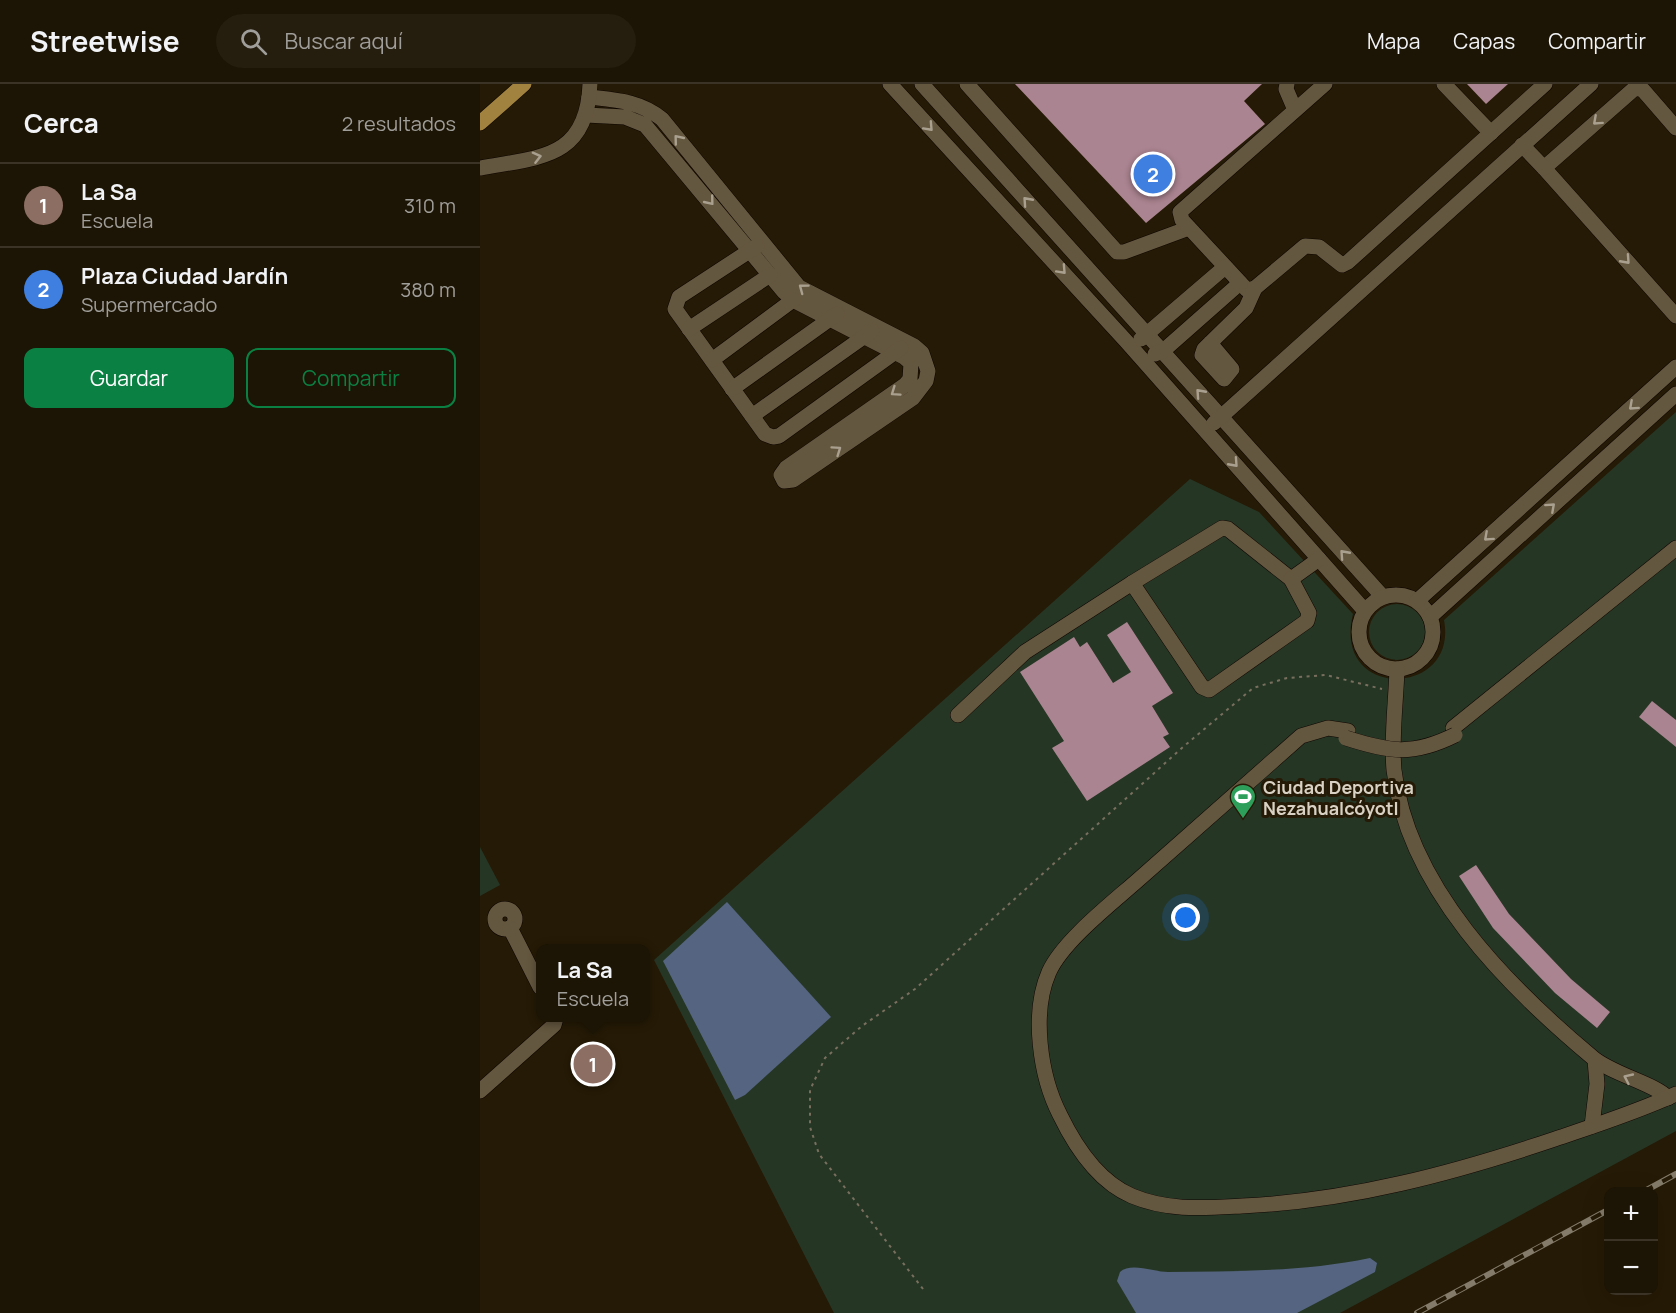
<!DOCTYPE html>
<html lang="es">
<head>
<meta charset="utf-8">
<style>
  body { margin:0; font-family:Manrope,sans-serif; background:#251d0e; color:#f1f3f6 }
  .controls { position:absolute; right:18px; bottom:18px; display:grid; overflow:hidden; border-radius:12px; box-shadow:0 6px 24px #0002 }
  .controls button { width:54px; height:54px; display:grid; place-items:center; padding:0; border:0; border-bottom:2px solid #3a3326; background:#1c1404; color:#f1f3f6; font:30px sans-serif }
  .you { position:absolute; left:706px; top:834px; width:21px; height:21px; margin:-15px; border:4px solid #fff; border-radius:50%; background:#1a73e8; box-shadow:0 0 0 9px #1a73e833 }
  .badge { display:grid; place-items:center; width:39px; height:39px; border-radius:50%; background:#0b8043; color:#fff; font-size:20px; font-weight:700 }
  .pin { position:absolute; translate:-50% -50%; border:3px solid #fff; box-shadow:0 2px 6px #0006 }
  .popup { position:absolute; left:56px; top:860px; width:114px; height:78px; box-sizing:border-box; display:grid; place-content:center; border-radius:12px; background:#1c1404; filter:drop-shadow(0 2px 4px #0005); font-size:20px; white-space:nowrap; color:#a09e9a }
  .popup b { font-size:22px; color:#f1f3f6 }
  .popup::after { content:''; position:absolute; left:50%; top:100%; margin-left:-12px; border:12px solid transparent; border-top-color:#1c1404 }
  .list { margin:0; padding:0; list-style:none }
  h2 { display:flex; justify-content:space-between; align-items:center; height:78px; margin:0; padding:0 24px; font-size:26px }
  h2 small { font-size:20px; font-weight:400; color:#a09e9a }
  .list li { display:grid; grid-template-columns:39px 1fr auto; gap:18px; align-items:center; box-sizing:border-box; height:84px; padding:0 24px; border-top:2px solid #3a3326 }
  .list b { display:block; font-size:22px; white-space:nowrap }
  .list p { margin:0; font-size:20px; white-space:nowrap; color:#a09e9a }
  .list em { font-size:20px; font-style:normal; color:#a09e9a }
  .actions { display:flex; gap:12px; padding:18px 24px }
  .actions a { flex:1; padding:14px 0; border:2px solid #0b8043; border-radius:12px; text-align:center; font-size:21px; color:#0b8043 }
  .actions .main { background:#0b8043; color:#fff }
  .icon { flex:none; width:33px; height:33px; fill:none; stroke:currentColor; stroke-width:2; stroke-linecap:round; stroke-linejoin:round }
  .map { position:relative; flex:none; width:1196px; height:1229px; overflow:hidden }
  header { display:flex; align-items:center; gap:36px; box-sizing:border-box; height:84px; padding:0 30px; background:#1c1404; border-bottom:2px solid #3a3326 }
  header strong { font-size:28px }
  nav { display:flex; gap:33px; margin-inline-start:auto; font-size:21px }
  .search { width:420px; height:54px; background:#251d0e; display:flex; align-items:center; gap:15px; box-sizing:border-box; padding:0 21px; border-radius:33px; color:#a09e9a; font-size:22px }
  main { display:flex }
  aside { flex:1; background:#1c1404 }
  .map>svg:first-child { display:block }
  .green { fill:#263625 }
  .water { fill:#556581 }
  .building { fill:#aa8490 }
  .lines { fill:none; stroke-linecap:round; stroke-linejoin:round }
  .minor-casing { stroke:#0e0500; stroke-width:16 }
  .major-casing { stroke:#0e0500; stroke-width:16 }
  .path { stroke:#786f5e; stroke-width:2; stroke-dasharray:3 4.5; stroke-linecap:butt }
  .minor { stroke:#64573f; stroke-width:15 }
  .major { stroke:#a1823f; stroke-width:15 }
  .rail-casing { stroke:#847b6a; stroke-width:6 }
  .rail { stroke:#251a05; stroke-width:4; stroke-dasharray:11; stroke-linecap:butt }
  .minor-bridge-casing { stroke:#0e0500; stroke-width:16; stroke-linecap:butt }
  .minor-bridge { stroke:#64573f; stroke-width:15 }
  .oneway { stroke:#aaa08f }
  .labels { text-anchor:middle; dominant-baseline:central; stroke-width:6; stroke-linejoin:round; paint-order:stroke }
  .poi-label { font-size:18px; font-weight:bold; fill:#d8d1c4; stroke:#251a05; text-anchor:start }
</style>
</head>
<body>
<header>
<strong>Streetwise</strong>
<div class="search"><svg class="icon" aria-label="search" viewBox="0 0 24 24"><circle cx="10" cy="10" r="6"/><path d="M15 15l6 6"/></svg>Buscar aquí</div>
<nav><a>Mapa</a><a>Capas</a><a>Compartir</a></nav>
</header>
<main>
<aside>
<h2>Cerca<small>2 resultados</small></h2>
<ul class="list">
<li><span class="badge" style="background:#8d6e63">1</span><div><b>La Sa</b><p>Escuela</p></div><em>310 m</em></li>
<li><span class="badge" style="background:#3f7fe0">2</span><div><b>Plaza Ciudad Jardín</b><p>Supermercado</p></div><em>380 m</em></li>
</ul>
<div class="actions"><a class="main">Guardar</a><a>Compartir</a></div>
</aside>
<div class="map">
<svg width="1196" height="1229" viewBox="0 0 1196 1229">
  <rect width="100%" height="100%" fill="#251a05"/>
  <g class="green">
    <path d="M1196 328V1047L860 1229H354L174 876 710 395 779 428 873 530C851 617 979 614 964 536Z"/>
    <circle cx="917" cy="548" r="28"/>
    <path d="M0 763 20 801 0 812Z"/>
  </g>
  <g class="water">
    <path d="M247 818 351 933 265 1011 255 1016 183 877Z"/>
    <path d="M890 1174 897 1179 895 1188 817 1229H656L637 1197 640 1188C651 1178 674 1188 688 1188 755 1187 824 1188 890 1174Z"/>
  </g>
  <g class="building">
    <path d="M535 0H782L764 17 785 40 666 139Z"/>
    <path d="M987 0H1028L1006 20Z"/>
    <path d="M647 538 693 609 672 622 689 650 683 653 690 663 607 717 572 664 584 657 540 588 594 553 600 563 607 558 633 599 651 588 627 551Z"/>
    <path d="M1172 617 1196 636V663L1159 633Z"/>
    <path d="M996 781 1029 830 1091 895 1130 928 1117 944 1075 909 1013 844 979 792Z"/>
  </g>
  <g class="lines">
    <defs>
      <g id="minor">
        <path d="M410 0 646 257 885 527"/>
        <path d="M442 0 903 513"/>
        <path d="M487 0 637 168H644L709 144"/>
        <path d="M807 0 806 5 815 26"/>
        <path d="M845 0 700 128 702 136 767 206 775 204 825 162 839 163 862 181 868 178 1065 0"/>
        <path d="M964 0 1011 49"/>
        <path d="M106 31 145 33 165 41 304 208 313 216 424 273 431 279 430 295 425 301 306 384 301 391 304 397 313 396 433 314 446 297 448 287 442 269 434 262 319 203 182 35C160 17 136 16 109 13"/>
        <path d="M1196 44 1163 6 1155 4 1064 84 1196 232"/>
        <path d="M1042 61 1064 84"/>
        <path d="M0 84C60 73 107 75 110 0"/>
        <path d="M277 162 199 213 195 225 285 350 293 353 299 352 421 264"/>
        <path d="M209 245 290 191"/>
        <path d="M661 255 745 183"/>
        <path d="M730 259 752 285 744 295 722 271 724 265 766 224 775 204"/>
        <path d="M675 270 683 267 760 199"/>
        <path d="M232 276 313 216"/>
        <path d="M252 305 357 230"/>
        <path d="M272 332 392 247"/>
        <path d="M734 339 1111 0"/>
        <path d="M652 499 742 444 748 445 811 495"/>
        <circle cx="916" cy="548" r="37"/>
        <path d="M937 517 1196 283"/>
        <path d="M950 533 1196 310"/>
        <path d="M917 585C916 618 911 653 914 686 927 802 1027 902 1112 973 1131 990 1176 1000 1188 1014"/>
        <path d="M478 631 545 568 652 499 722 603 729 606 827 537 829 529 811 495 839 475"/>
        <path d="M973 644 1196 464"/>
        <path d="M868 647 848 644 821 652C767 700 713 748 658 796 632 819 583 857 569 888 551 929 560 992 580 1031 595 1062 619 1098 652 1112 688 1127 723 1124 762 1122 870 1117 974 1089 1075 1055 1116 1041 1157 1028 1196 1010"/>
        <circle cx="25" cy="835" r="10"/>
        <path d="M30 844 60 903"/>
        <path d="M0 1007 74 941 76 934"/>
        <path d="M1112 1042 1117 1000 1115 976"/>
      </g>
      <path id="major" d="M0 39 44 0"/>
    </defs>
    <use href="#minor" class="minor-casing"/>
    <use href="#major" class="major-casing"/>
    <path class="path" d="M443 1205 339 1070 330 1043V1006L345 974 382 942 435 905 703 663 773 604 807 594 846 591 902 605"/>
    <use href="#minor" class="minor"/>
    <use href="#major" class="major"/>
    <defs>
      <g id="rail">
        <path d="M1163 1108 1196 1090"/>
        <path d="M937 1229 1128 1126"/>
      </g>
    </defs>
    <use href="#rail" class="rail-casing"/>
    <use href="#rail" class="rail"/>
    <defs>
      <path id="minor-bridge" d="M866 654C909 668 933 672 975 651"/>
    </defs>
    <use href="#minor-bridge" class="minor-bridge-casing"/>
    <use href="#minor-bridge" class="minor-bridge"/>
  </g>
  <defs><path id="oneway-chevron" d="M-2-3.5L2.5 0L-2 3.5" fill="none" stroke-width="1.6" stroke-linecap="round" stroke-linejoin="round" transform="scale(1.5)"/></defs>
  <g class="oneway">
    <use href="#oneway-chevron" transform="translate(1117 37) rotate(138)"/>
    <use href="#oneway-chevron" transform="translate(449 43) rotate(47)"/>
    <use href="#oneway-chevron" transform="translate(198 55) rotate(-129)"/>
    <use href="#oneway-chevron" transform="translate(57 73) rotate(-14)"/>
    <use href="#oneway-chevron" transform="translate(230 117) rotate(51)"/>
    <use href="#oneway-chevron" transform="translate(547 117) rotate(-132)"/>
    <use href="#oneway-chevron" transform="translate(1146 176) rotate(48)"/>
    <use href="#oneway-chevron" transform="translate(582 186) rotate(47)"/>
    <use href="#oneway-chevron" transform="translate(323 204) rotate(-143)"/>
    <use href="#oneway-chevron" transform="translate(415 308) rotate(145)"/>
    <use href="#oneway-chevron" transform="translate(720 309) rotate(-132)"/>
    <use href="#oneway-chevron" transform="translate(1153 322) rotate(138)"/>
    <use href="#oneway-chevron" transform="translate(357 366) rotate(-35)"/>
    <use href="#oneway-chevron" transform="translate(754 379) rotate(48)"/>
    <use href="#oneway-chevron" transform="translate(1071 423) rotate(-42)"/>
    <use href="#oneway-chevron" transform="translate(1008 453) rotate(138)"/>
    <use href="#oneway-chevron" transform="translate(864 470) rotate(-132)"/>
    <use href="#oneway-chevron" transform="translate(1148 994) rotate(-155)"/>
  </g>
  <defs>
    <symbol id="stadium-pin" viewBox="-11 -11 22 30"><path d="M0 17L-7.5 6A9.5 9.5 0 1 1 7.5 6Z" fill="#2e9e5b" stroke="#251a05"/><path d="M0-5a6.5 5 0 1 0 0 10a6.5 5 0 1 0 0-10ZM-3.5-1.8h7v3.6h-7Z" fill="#fff"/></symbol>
  </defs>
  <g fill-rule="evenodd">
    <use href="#stadium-pin" x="748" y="698" width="30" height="40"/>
  </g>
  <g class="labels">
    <g class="poi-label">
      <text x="783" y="703">Ciudad Deportiva<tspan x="783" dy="21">Nezahualcóyotl</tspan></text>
    </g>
  </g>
</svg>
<div class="controls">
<button>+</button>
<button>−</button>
</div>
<div class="you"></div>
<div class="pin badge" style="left:113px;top:980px;background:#8d6e63">1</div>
<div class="popup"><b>La Sa</b>Escuela</div>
<div class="pin badge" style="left:673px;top:90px;background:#3f7fe0">2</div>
</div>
</main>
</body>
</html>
